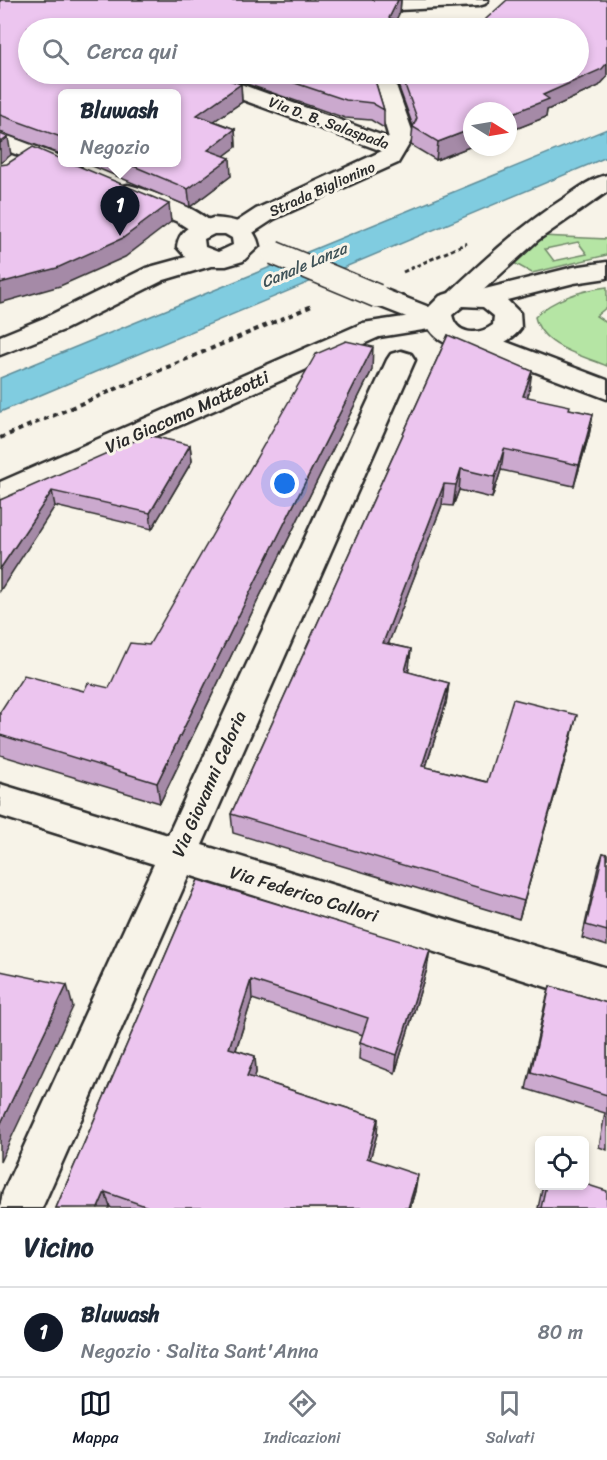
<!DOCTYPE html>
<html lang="it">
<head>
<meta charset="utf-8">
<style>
  body { margin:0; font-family:Sriracha,sans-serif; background:#f6f6f7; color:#1f2937 }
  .controls { position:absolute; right:18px; bottom:18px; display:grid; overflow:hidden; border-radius:9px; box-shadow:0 3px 9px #0003 }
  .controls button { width:54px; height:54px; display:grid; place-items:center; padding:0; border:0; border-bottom:2px solid #e0e1e3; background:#fff; color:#1f2937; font:30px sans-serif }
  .compass { position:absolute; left:463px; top:102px; width:54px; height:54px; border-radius:50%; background:#fff; box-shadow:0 3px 9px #0003; rotate:101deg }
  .you { position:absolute; left:285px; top:484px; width:21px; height:21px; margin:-15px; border:4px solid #fff; border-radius:50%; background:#1a73e8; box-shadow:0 0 0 9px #1a73e833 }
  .badge { display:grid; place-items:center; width:39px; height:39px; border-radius:50%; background:#111827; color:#fff; font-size:20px; font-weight:700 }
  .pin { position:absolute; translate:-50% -50px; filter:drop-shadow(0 2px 3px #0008) }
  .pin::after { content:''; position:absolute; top:32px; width:21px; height:18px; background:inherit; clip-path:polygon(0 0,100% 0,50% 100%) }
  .popup { position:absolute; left:58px; top:89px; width:123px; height:78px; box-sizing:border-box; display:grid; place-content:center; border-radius:9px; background:#fff; filter:drop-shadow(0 2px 4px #0005); font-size:20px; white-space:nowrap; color:#747a83 }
  .popup b { font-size:22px; color:#1f2937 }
  .popup::after { content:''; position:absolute; left:50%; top:100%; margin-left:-12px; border:12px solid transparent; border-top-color:#fff }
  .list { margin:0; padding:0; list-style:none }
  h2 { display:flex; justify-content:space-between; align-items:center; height:78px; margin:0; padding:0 24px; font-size:26px }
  h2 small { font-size:20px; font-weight:400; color:#747a83 }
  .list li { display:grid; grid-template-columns:39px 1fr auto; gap:18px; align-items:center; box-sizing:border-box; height:90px; padding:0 24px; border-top:2px solid #e0e1e3 }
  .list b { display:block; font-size:22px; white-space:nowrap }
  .list p { margin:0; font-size:20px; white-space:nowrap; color:#747a83 }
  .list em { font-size:20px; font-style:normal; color:#747a83 }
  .icon { flex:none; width:33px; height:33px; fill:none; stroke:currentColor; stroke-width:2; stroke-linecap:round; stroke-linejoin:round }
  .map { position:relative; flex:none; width:607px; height:1208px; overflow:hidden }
  .search { position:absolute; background:#fff; box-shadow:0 3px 9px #0003; left:18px; right:18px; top:18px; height:66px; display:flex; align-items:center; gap:15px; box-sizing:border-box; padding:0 21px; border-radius:33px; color:#747a83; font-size:22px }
  .sheet { height:168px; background:#fff }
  nav { display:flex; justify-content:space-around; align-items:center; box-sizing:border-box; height:84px; border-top:2px solid #e0e1e3; background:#fff; font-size:16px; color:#747a83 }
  nav a { display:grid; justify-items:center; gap:3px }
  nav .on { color:#111827 }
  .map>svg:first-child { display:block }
  .green { fill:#b5e5a4; stroke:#708868; stroke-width:1.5; fill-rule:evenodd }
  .water { fill:#80cce0; stroke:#5e8c98; stroke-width:1.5 }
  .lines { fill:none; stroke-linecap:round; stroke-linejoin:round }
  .minor-casing { stroke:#2b2b2b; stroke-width:5 }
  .tertiary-casing { stroke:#2b2b2b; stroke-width:5 }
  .secondary-casing { stroke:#2b2b2b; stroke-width:5 }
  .primary-casing { stroke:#2b2b2b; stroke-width:5 }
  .path-far1 { stroke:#2b2b2b; stroke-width:3; stroke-dasharray:4.5 3; stroke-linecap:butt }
  .path { stroke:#2b2b2b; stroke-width:4; stroke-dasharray:5 4.5; stroke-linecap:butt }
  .minor { fill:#f7f3e8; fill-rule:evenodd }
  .tertiary { fill:#f7f3e8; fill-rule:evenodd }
  .secondary { fill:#f7f3e8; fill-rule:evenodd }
  .primary { fill:#f7f3e8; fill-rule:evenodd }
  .primary-bridge-casing { stroke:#2b2b2b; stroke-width:26; stroke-linecap:butt }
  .primary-bridge { stroke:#f7f3e8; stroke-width:23 }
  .wall { fill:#cba9ce; stroke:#2b2b2b; stroke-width:1.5 }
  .shaded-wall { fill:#a58aa7; stroke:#2b2b2b; stroke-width:1.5 }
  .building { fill:#ecc5ef; stroke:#2b2b2b; stroke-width:1.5 }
  .labels { text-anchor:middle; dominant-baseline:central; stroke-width:6; stroke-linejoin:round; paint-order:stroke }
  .far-street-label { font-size:15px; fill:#2b2b2b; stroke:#f7f3e8 }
  .far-water-label { font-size:16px; font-style:italic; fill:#405358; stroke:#f7f3e8 }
  .street-label { font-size:18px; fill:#2b2b2b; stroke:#f7f3e8 }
</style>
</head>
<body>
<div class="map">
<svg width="607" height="1208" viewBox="0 0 607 1208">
  <rect width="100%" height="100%" fill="#f7f3e8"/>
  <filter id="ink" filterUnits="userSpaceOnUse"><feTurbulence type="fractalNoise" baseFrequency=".0167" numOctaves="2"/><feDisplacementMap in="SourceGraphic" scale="12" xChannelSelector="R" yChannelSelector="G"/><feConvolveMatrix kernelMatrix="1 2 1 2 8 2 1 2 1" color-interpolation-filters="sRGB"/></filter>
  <g filter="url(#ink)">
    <g class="green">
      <path d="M541 236 607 239V255L532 273 514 263ZM578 242 587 254 554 261 545 249Z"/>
      <path d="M607 287V307L596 316 607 323V366C581 355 542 347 535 317 552 299 583 290 607 287Z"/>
    </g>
    <path class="water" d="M607 129V157L0 412V378Z"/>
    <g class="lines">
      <defs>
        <g id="minor">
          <path d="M357 0H488L485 4 478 6 358 12 351 10 348 6 351 2Z"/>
          <path d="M183 74H213L389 138 370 74H392L414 136 398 163 274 219 248 236 239 239 230 236 226 231 230 226 256 209 382 151 186 79Z"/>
          <path d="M607 175V192L538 240 468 304 459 306 450 304 446 298 450 292C486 258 523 224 566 197 579 188 592 178 607 175Z"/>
          <path d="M438 312 448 314 452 320 448 326 379 337 0 505V482L363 323Z"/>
          <path d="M401 351 411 354 415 360 202 845 607 968V1006L189 875 42 1208H0L3 1192 154 864 0 816V784L168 835 387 360 391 354Z"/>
        </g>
        <g id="tertiary">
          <path d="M0 133 63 157V162L77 163 81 168 77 173 69 175 0 148Z"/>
          <path d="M128 185C150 190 204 210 217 228L213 233 204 236 195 233 178 222 119 197 116 192 119 187Z"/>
        </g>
        <path id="secondary" d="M480 332 607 380V399L470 347 466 341 470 335Z"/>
        <g id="primary">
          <path d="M213 218C235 220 254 222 259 246L243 261 226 266H211L164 280 64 330 0 355V336L44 318 146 268 186 257 177 247C179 227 197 223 213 218ZM214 234H225L232 238 233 245 218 252 205 247 204 239Z"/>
          <path d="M607 262V278L574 283 507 300 520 313 521 328C502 356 443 358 427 325L368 302 364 296 368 290 377 288 386 290 429 307 440 296 459 290H481L574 267ZM463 306 483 307 494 316 493 325C478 336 456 335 452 315Z"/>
        </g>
      </defs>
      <use href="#minor" class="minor-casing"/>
      <use href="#tertiary" class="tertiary-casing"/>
      <use href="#secondary" class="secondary-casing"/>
      <use href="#primary" class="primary-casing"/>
      <path class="path-far1" d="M403 272 467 243"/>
      <path class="path" d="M0 438 312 306"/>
      <use href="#minor" class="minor"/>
      <use href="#tertiary" class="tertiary"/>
      <use href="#secondary" class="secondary"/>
      <use href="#primary" class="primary"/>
      <defs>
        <path id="primary-bridge" d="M274 253 377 296"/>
      </defs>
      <use href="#primary-bridge" class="primary-bridge-casing"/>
      <use href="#primary-bridge" class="primary-bridge"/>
    </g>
    <g class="wall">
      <path d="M0 0H401L400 12 28 28V74L241 84 242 102 214 121 235 129 236 147 224 156 231 176 190 207 83 162H177L63 93V155L0 132Z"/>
      <path d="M607 0V77L599 86 547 110 546 117 436 160 411 145 413 126 394 74H579Z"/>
      <path d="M218 74H373L384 110V128L371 120 345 118Z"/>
      <path d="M448 335 529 392 527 397 569 409 593 414 589 435 574 486 501 470 492 498 459 490 453 506 442 505 388 644 411 649 408 672 449 683 446 703 426 767 487 782 572 735 519 919 233 833 231 814Z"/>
      <path d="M372 370 258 600 160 803 0 755V712L84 691 109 688 149 645Z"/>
      <path d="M190 445 192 461 152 529 55 506 0 500Z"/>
      <path d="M603 853 607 854V946L582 938 598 867Z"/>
      <path d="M198 880 427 969 395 1073 359 1059 360 1042 363 1035 252 999 236 1050 255 1056 256 1073 254 1078 378 1118 377 1134 370 1159 415 1191 410 1208H112L110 1207 56 1208Z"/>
      <path d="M550 986 607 1003V1150L599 1147 605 1113 526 1089 545 1004Z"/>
      <path d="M543 1185H585L607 1208H538Z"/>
    </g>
    <g class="shaded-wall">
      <path d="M398 0H401L400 12 392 28 389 18Z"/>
      <path d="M607 63V77L599 86 547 110 546 117 508 132V115L543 95Z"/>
      <path d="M241 84 242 102 198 132 197 115Z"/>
      <path d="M235 129 236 147 209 167 208 150Z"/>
      <path d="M472 129V146L436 160 438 142Z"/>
      <path d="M8 137 11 155 0 163V143Z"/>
      <path d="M230 158 231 176 190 207 188 189Z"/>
      <path d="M169 204 171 222 125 257 60 286 0 303V283Z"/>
      <path d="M373 347 372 370 258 600 160 803 157 783 257 578Z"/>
      <path d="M532 371 529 392 520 417 523 396Z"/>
      <path d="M593 414 589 435 574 486 579 465Z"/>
      <path d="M190 445 192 461 152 529 150 513Z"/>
      <path d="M504 449 501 470 492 498 495 477Z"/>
      <path d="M461 469 459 490 453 506 456 485Z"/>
      <path d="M444 484 442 505 381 663 383 643Z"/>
      <path d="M52 491 55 506 0 591V569Z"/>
      <path d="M411 649 409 669 403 691 405 671Z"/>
      <path d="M449 683 446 703 420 785 422 766Z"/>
      <path d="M577 715 572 735 519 919 524 901Z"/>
      <path d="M430 950 427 969 395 1073 397 1055Z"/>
      <path d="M251 980 252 999 231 1065 229 1048Z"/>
      <path d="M67 985 73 1007 0 1162V1125Z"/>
      <path d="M255 1056 256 1073 249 1093 247 1076Z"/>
      <path d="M378 1118 377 1134 366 1174 367 1158Z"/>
      <path d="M418 1175 415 1191 410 1208H408Z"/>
      <path d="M105 1192 110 1207 109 1208H98Z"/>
    </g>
    <g class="building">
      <path d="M0 0H398L389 18 421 28H28V74H211L241 84 197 115 235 129 208 150 230 158 188 189 124 162H177V93H63V142L61 137 0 115Z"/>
      <path d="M507 0H607V63L602 69 543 95 549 99 508 115V111H472V129L438 142 413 127 417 118 401 74H579V28H476Z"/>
      <path d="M268 74H373L384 110 372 103 346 100Z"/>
      <path d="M0 134 8 137 0 143Z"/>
      <path d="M33 147 63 160V162H69L169 204 123 238 57 268 0 283V165L7 164Z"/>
      <path d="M448 335 532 371 523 396 570 406 569 409 593 414 579 465 504 449 495 477 461 469 456 485 444 484 383 643 411 649 405 671 449 683 422 766 487 782 513 699 577 715 524 901 231 814Z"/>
      <path d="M346 341 373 347 257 578 157 783 0 735V712L24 675 84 691 88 683 109 688 130 643 149 645 316 354Z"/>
      <path d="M148 435 190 445 150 513 52 491 0 569V500Z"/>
      <path d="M603 853 607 854V931L586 925Z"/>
      <path d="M198 880 430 950 397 1055 360 1042 368 1018 251 980 229 1048 255 1056 247 1076 378 1118 367 1158 418 1175 408 1208H151L105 1192 98 1208H56Z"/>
      <path d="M0 971 67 985 0 1125Z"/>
      <path d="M550 986 607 1003V1095L531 1072Z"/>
      <path d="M585 1184 607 1191V1208H541L546 1185H585Z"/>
    </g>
  </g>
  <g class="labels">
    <g class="far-street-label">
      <text transform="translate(329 123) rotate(20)">Via D. B. Salaspada</text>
      <text transform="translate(322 189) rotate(-24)">Strada Biglionino</text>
    </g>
    <g class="far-water-label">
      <text transform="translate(304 265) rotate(-23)">Canale Lanza</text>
    </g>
    <g class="street-label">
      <text transform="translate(187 412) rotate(-24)">Via Giacomo Matteotti</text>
      <text transform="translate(209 784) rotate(-66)">Via Giovanni Celoria</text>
      <text transform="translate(304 894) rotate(17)">Via Federico Callori</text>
    </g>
  </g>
</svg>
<div class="controls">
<button><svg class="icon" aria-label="locate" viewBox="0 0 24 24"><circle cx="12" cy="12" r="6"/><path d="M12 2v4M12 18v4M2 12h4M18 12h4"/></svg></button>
</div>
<svg class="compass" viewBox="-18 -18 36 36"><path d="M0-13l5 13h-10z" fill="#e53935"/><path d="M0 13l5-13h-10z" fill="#747a83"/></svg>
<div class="you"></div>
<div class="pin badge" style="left:120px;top:236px">1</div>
<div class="popup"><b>Bluwash</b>Negozio</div>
<div class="search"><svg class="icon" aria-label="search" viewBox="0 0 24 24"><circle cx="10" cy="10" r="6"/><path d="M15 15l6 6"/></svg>Cerca qui</div>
</div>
<section class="sheet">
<h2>Vicino<small></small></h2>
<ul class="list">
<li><span class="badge">1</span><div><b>Bluwash</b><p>Negozio · Salita Sant'Anna</p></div><em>80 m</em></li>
</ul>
</section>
<nav>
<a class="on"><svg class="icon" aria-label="map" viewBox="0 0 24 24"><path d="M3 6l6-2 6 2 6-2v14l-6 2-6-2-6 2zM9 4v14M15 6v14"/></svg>Mappa</a>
<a><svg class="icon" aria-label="directions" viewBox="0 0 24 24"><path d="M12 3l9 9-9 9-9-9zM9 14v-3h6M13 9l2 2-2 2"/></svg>Indicazioni</a>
<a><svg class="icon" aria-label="saved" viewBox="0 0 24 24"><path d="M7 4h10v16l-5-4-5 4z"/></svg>Salvati</a>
</nav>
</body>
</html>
